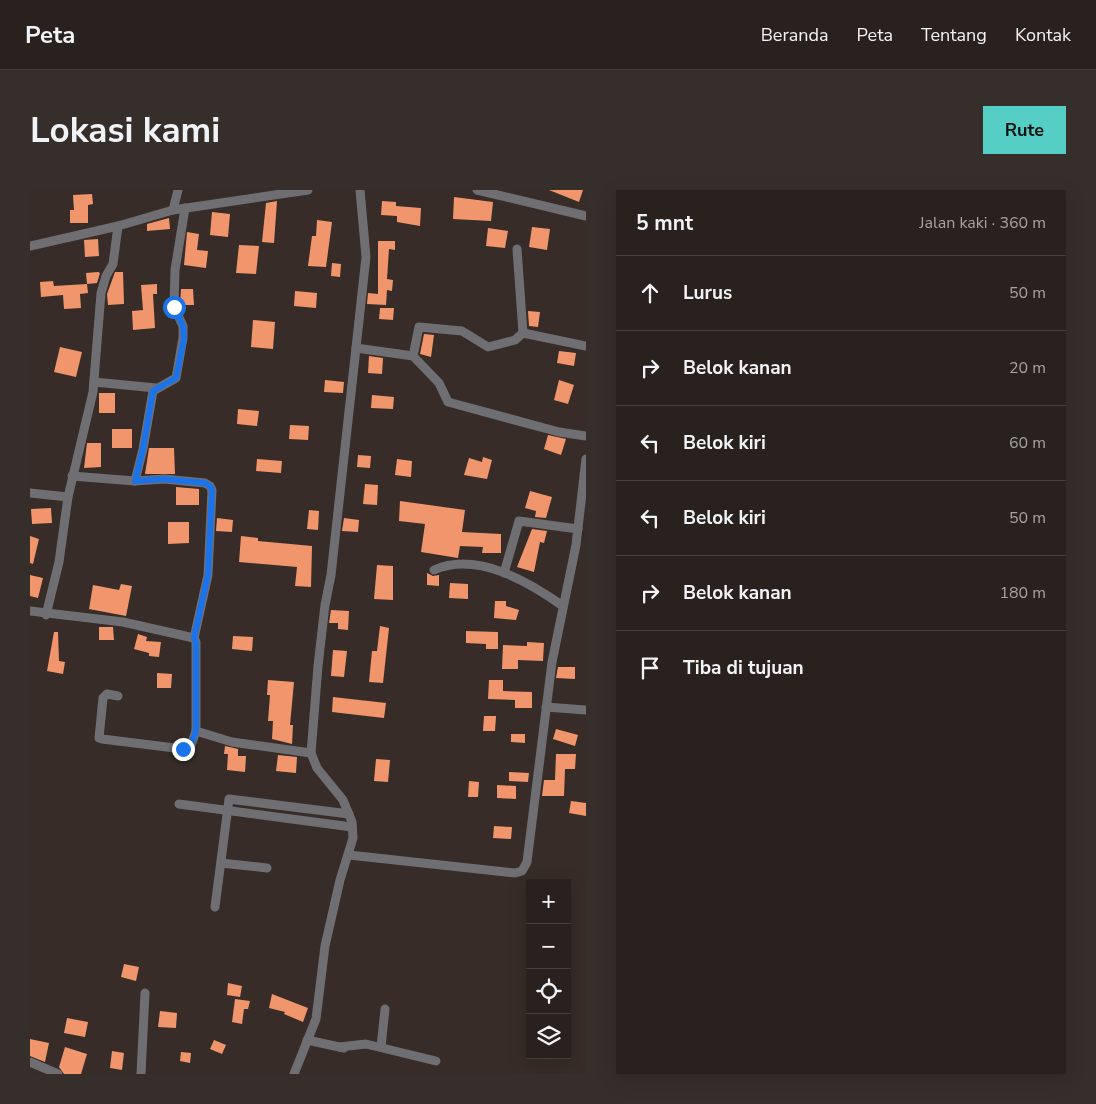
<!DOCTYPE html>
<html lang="id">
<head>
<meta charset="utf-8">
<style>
  body { margin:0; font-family:"Nunito Sans",sans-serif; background:#352e2a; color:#f1f3f6 }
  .controls { position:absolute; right:15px; bottom:15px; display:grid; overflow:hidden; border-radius:0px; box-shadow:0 5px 20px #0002 }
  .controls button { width:45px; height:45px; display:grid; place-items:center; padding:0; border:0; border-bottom:1px solid #453e3b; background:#29211d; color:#f1f3f6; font:25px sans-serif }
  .stop { position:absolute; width:15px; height:15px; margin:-11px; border:4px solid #1a73e8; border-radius:50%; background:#fff }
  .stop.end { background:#1a73e8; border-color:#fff; box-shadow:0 1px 5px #0008 }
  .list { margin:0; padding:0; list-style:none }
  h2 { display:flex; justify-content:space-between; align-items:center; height:65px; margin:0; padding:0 20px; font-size:21px }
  h2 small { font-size:16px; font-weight:400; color:#a5a3a4 }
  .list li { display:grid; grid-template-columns:32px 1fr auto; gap:15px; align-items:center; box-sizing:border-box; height:75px; padding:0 20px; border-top:1px solid #453e3b }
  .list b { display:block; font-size:19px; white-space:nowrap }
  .list em { font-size:16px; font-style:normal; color:#a5a3a4 }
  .icon { flex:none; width:28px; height:28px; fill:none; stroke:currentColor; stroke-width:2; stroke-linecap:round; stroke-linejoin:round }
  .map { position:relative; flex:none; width:556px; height:884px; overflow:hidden; border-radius:0px }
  header { display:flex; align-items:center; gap:30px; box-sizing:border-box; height:70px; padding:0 25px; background:#29211d; border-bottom:1px solid #453e3b }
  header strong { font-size:24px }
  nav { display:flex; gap:28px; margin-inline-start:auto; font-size:18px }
  .intro { display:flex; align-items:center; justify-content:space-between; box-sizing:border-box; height:120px; padding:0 30px }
  h1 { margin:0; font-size:35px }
  .button { padding:12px 22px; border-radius:0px; background:#55cec5; color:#111; font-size:18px; font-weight:700 }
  main { display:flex; gap:30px; padding:0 30px }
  aside { flex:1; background:#29211d; border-radius:0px; box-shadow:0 5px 20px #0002 }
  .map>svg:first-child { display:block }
  .building { fill:#f1966c }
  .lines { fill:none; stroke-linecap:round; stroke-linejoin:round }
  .street { stroke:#6f6e73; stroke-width:9 }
  .route { stroke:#1a73e8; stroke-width:6 }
</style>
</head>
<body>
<header>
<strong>Peta</strong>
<nav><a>Beranda</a><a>Peta</a><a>Tentang</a><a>Kontak</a></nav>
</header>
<div class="intro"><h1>Lokasi kami</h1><a class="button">Rute</a></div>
<main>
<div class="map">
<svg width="556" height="884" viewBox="0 0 556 884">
  <rect width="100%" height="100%" fill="#372c27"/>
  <g class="building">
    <path d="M519 0H553L549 12Z"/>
    <path d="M62 4 63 14 58 15V33H40V20H44L43 5Z"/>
    <path d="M424 7 463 12 461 31 423 29Z"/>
    <path d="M247 11 244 53 232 52 236 13Z"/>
    <path d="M352 11 366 12V16L391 18 390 36 367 32V26L351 25Z"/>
    <path d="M182 22 200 24 198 47 180 45Z"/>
    <path d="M139 28 140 39 117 41V34Z"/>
    <path d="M287 30 302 32 296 77 278 76 282 46H286Z"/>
    <path d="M502 37 520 39 517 60 499 57Z"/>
    <path d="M458 38 478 41 475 58 456 56Z"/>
    <path d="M157 42 169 44 167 60 178 61 176 78 154 75Z"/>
    <path d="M68 49 69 66 55 67 54 50Z"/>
    <path d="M348 51H365V60L359 59 357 89 363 90 362 101 357 100 356 115 337 114 338 103 348 104Z"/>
    <path d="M209 55 229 56 226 84 206 83Z"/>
    <path d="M302 73 311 74 310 87 301 86Z"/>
    <path d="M68 82 70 83 67 93 57 94 56 83Z"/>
    <path d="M85 82H93L94 114 78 115 77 104Z"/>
    <path d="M23 91 24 96 57 94 58 103 50 104 51 118 34 119 33 105 11 107 10 92Z"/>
    <path d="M127 94V104H123L125 138 103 140 102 121 113 120 111 95Z"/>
    <path d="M151 99H163L164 115H150Z"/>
    <path d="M265 101 287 103 286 118 264 116Z"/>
    <path d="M350 118H364L363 130 349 129Z"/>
    <path d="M498 121 510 122 508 137 499 136Z"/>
    <path d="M223 130 245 132 243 159 221 157Z"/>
    <path d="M394 144 404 145 401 167 390 164Z"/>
    <path d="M30 157 52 162 46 187 24 182Z"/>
    <path d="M529 161 546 163 544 176 527 173Z"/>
    <path d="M339 166 353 168 352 184 338 183Z"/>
    <path d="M295 190 314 192 313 203 294 202Z"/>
    <path d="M529 190 544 195 538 214 524 210Z"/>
    <rect x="69" y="203" width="16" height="20"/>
    <path d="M342 205 364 207 363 219 341 218Z"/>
    <path d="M208 219 229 221 227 236 207 234Z"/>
    <path d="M260 235 279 236 278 250 259 249Z"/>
    <rect x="82" y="239" width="20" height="19"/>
    <path d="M518 245 536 249 531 265 514 259Z"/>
    <path d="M57 253H71V277L54 278Z"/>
    <path d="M119 258H144L145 284H115Z"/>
    <path d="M328 265 341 266 340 278 327 277Z"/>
    <path d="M453 267 462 270 457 289 434 285 439 268 452 272Z"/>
    <path d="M227 269 252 271 251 283 226 281Z"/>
    <path d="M367 269 382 271 381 287 365 285Z"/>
    <path d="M335 294 348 295 347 315 333 314Z"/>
    <path d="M146 297 169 299V315H146Z"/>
    <path d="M500 301 522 307 516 328 505 327 506 321 495 318Z"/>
    <path d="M370 311 435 320 432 342 471 344V363H452L453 357 430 356 428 368 391 362 395 334 369 331Z"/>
    <path d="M21 318 22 333 2 334 1 319Z"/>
    <path d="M279 320 289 321 288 340 277 339Z"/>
    <path d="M187 328 203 330 202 342 186 341Z"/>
    <path d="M314 328 329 330 328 342 312 341Z"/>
    <path d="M138 332H159V353L138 354Z"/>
    <path d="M502 339 517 341 514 353 510 352 504 382 487 377Z"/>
    <path d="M0 346 9 349 3 374 0 373Z"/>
    <path d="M211 346 228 348V351L282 356 281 397 265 396 267 377 209 372Z"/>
    <path d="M347 375 363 376V410L344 409Z"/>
    <path d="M397 383 403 386 409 385V396L397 395Z"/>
    <path d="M0 385 13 388 8 408 0 406Z"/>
    <path d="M420 393 438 394V409L419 408Z"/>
    <path d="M91 394 102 396 96 426 59 419 63 395 89 400Z"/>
    <path d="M465 411H476V416L489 420 486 430 464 428Z"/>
    <path d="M301 420 319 421 318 440 308 439V433H299Z"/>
    <path d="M350 436 359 438 353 493 339 492 342 461H347Z"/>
    <path d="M69 437H83L84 450H69Z"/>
    <path d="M436 441 468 442V459H456V454L436 453Z"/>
    <path d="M24 442H28L29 471 35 472 33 484 17 481Z"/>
    <path d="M108 444 117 447 116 451 131 452 129 467 119 466V463L104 459Z"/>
    <path d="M203 446 223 447 222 461 202 459Z"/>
    <path d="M497 452 514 453 513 471 488 470V479H472L473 455 497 456Z"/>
    <path d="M303 460 317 461 314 487 301 486Z"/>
    <path d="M528 477H545V489L526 488Z"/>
    <path d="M127 483 142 484 141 498H127Z"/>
    <path d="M238 490 264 492 260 535H263L262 554 242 549 243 531H238L240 505H237Z"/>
    <path d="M459 490H473V501L502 502V518H485V510L458 509Z"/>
    <path d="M303 507 356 513 354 528 302 522Z"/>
    <path d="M454 526H466L465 541H453Z"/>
    <path d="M526 539 548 545 545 556 523 549Z"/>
    <path d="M481 544H495V553L481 552Z"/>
    <path d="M195 556 208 559V566H216L215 582 197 580 198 564H194Z"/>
    <path d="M526 564H546L545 579H535L534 606H512L514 590H525Z"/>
    <path d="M248 565 267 567 266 583 246 581Z"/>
    <path d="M346 569 360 570 358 592 344 591Z"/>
    <path d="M479 582 499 583 498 592 479 591Z"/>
    <path d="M439 591 449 592 448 607H438Z"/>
    <path d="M467 595 486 596V609L467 608Z"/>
    <path d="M541 611 556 613V626L539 623Z"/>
    <path d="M464 636 482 637 481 649 463 648Z"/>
    <path d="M94 774 109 777 106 791 91 787Z"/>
    <path d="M198 793 212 796 210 807 197 805Z"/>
    <path d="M242 804 278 818 273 832 254 824 255 822 239 818Z"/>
    <path d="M205 809 220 811 218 819H214L212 834 202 832Z"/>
    <path d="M130 821 147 823 146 838 128 837Z"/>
    <path d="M37 828 58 832 55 847 34 843Z"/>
    <path d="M0 849 19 853 15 872 0 866Z"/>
    <path d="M184 850 196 855 192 864 180 859Z"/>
    <path d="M35 857 57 864 51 884H34L29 877Z"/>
    <path d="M82 861 94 863 92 880 80 878Z"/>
    <path d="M151 862 161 863 160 873 150 871Z"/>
  </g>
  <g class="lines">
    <g class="street">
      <path d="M447 0 556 26"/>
      <path d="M143 20 148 0"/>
      <path d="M0 56 88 36 143 20 278 0"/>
      <path d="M487 59 493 143 556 156"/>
      <path d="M326 158 383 166 409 193 418 212 529 242 556 246"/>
      <path d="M383 166 389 137 432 141 458 157 485 150 493 143"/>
      <path d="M64 192 126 198"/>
      <path d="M42 286 105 291 113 259 123 201 146 188 153 148V136L144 117 145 80 155 18"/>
      <path d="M105 291 134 289 175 293 180 296 182 300 178 385 164 448"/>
      <path d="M0 303 38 307"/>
      <path d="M404 380C447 361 499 392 533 416"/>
      <path d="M474 383 489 331 548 339"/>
      <path d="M0 421 93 432 164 448 166 452V541L202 552 281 563"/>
      <path d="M16 425 29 372 38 307 63 202 71 103 76 86 83 74 88 36"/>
      <path d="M88 506 77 504 73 508 69 548 72 549 153 559 160 558 166 541"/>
      <path d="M516 517 556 520"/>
      <path d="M149 614 322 637"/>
      <path d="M319 665 485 683 492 681 497 672 522 472 546 355 556 269"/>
      <path d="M191 673 237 678"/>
      <path d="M185 717 199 609 319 624"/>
      <path d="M277 850 314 858"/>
      <path d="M309 857 336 854 406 871"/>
      <path d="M351 857 355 819"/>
      <path d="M0 872 28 884"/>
      <path d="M111 884 115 803"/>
      <path d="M264 884 286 829 295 756 310 690 323 648 322 632 313 610 287 578 281 563 288 476 295 415 301 385 336 67 330 0"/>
    </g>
  </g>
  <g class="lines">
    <path class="route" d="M144 117 153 136 154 148 146 188 123 201 113 259 105 291 134 289 175 293 180 296 182 300 178 385 164 448 166 452V541L160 558 153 559"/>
  </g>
</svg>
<div class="controls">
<button>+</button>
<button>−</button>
<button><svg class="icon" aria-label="locate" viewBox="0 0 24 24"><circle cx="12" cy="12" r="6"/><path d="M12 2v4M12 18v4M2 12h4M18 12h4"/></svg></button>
<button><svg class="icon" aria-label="layers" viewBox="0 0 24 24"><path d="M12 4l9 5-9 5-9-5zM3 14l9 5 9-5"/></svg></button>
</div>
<div class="stop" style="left:144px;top:117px"></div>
<div class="stop end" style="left:153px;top:559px"></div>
</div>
<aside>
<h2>5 mnt<small>Jalan kaki · 360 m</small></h2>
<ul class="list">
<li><svg class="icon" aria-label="ahead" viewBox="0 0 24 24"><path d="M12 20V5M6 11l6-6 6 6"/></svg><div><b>Lurus</b></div><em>50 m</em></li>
<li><svg class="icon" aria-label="right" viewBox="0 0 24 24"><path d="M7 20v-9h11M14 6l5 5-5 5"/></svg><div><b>Belok kanan</b></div><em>20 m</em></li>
<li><svg class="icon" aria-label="left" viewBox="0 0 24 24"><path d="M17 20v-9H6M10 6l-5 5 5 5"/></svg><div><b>Belok kiri</b></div><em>60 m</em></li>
<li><svg class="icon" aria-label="left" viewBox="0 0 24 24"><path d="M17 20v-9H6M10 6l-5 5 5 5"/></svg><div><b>Belok kiri</b></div><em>50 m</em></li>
<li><svg class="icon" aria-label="right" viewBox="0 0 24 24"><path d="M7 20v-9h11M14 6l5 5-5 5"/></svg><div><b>Belok kanan</b></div><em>180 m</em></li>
<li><svg class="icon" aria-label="arrive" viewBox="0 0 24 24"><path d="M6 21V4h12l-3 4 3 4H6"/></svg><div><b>Tiba di tujuan</b></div></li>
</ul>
</aside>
</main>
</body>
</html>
